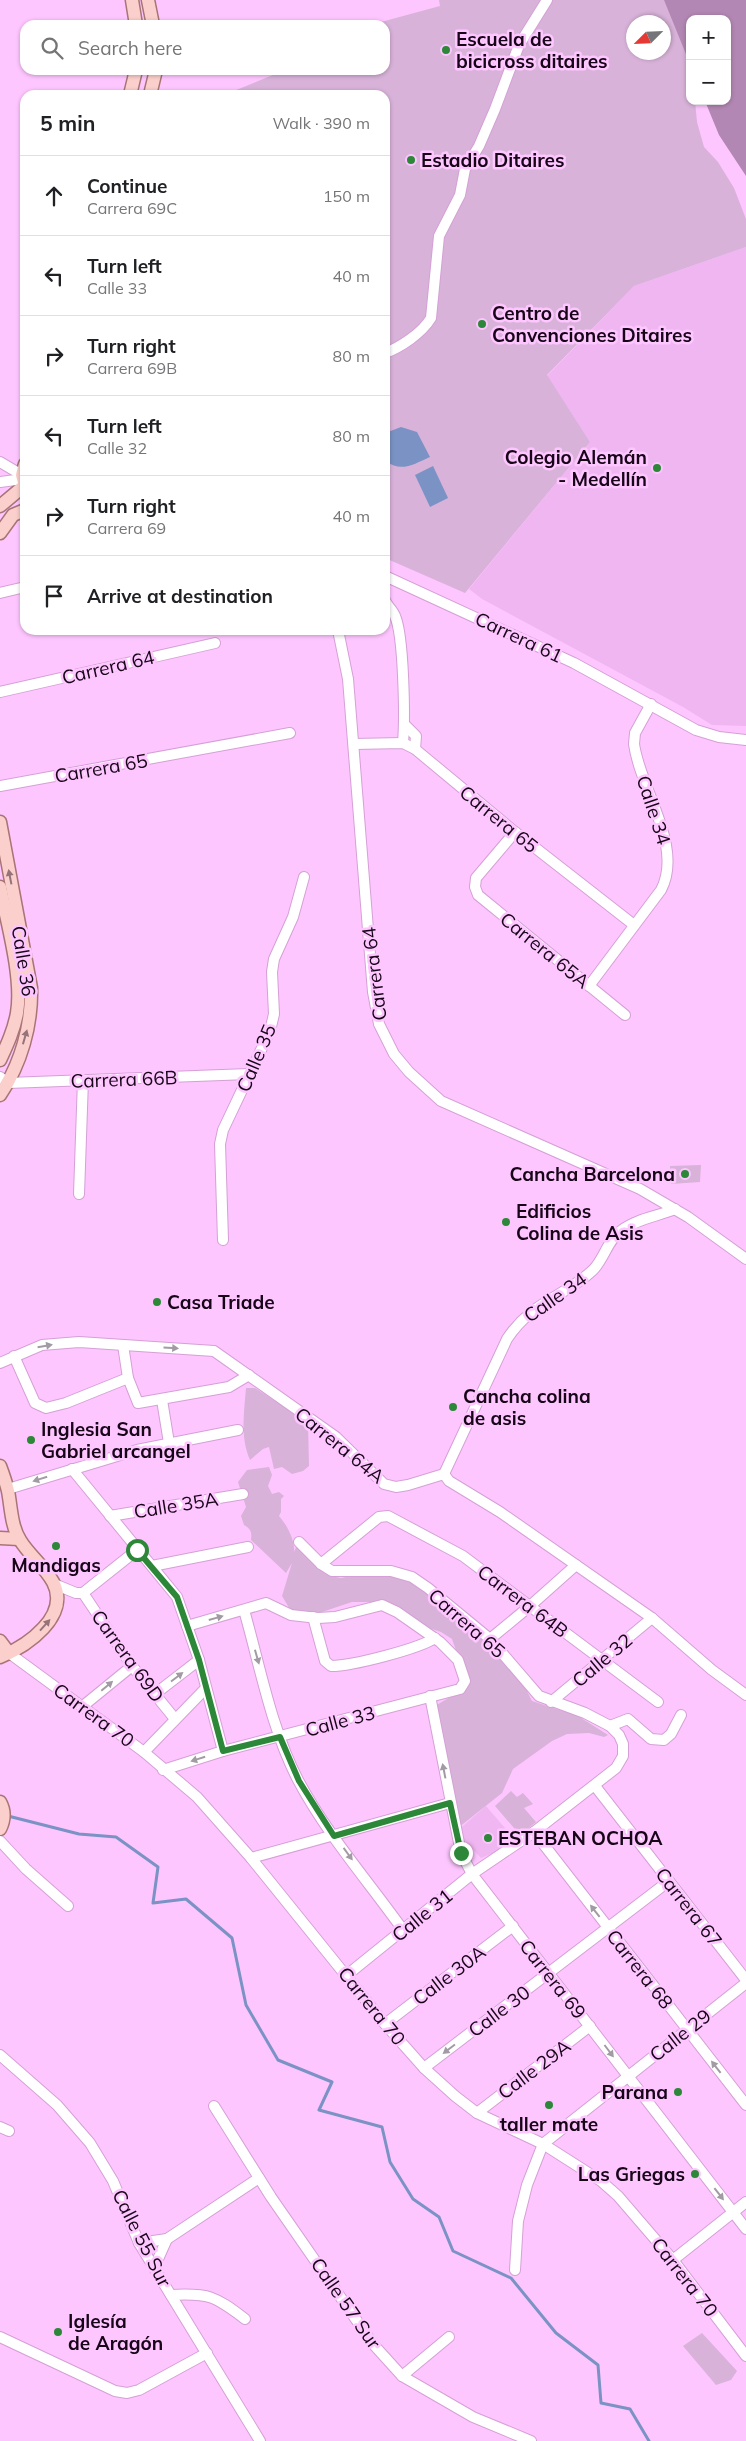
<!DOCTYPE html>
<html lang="en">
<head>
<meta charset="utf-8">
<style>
  body { margin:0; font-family:Mulish,sans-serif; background:#f2f2f2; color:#202124 }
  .controls { position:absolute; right:15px; top:15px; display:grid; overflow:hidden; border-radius:10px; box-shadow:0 1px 4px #0004 }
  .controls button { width:45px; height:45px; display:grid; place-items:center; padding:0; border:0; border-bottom:1px solid #e0e0e0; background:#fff; color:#202124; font:25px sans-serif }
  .compass { position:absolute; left:626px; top:15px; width:45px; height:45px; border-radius:50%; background:#fff; box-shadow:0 1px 4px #0004; rotate:246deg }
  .stop { position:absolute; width:15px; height:15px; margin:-11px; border:4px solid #2c8738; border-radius:50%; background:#fff }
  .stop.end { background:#2c8738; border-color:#fff; box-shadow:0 1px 5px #0008 }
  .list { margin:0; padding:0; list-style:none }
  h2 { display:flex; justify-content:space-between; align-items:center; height:65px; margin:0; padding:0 20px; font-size:21px }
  h2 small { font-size:16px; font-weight:400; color:#757577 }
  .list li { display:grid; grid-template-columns:32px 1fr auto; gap:15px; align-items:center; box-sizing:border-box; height:80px; padding:0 20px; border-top:1px solid #e0e0e0 }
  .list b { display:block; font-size:19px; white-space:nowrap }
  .list p { margin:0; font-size:16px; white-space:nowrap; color:#757577 }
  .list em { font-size:16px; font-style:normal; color:#757577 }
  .icon { flex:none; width:28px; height:28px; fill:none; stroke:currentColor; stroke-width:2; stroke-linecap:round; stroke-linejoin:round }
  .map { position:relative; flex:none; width:746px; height:2441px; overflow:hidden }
  .search { position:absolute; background:#fff; box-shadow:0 1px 4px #0004; left:20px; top:20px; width:370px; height:55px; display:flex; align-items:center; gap:12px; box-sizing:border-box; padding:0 18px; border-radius:15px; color:#757577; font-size:19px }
  .panel { position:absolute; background:#fff; box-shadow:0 1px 4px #0004; left:20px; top:90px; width:370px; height:545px; border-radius:15px }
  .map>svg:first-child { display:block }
  .built { fill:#f0b6f2 }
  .green { fill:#d8b2d9; fill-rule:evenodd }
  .forest { fill:#b287b3 }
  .water { fill:#7b92c5 }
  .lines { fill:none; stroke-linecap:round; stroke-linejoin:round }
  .stream { stroke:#7b92c5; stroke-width:3 }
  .minor-casing { stroke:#d5a0d6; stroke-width:12 }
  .major-casing { stroke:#a97476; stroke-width:15 }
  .minor { stroke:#fff; stroke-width:10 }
  .major { stroke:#fbcfcb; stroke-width:12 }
  .oneway { fill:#94747a }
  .oneway2 { fill:#a29ba3 }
  .route { stroke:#2c8738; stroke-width:6 }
  .poi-dot { fill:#2c8738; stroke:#fec6ff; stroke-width:2 }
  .labels { text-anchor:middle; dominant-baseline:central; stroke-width:5; stroke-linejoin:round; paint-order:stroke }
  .poi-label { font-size:19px; font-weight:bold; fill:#170518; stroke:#fec6ff; text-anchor:start }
  .street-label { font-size:19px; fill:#170518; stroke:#fec6ff }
</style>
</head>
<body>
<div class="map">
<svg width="746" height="2441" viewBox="0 0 746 2441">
  <rect width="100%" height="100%" fill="#fec6ff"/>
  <g class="built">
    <path d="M746 247V726L712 725 683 707 482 599 469 589 590 442 547 376 634 286Z"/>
    <path d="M486 1806 518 1843 481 1858 456 1832Z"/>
  </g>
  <g class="green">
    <path d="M439 0H675L690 19V101H695L697 122 704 147 718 162 734 188 746 219V247L634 286 547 375 590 442 465 593 385 558V95H224L285 70H385V25H370L440 6ZM634 22H664V52H634Z"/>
    <path d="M701 1165 700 1182 671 1184 670 1166Z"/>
    <path d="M246 1388H255L308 1422 309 1466 303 1471 292 1474 282 1467 274 1469 269 1447 263 1449 250 1460C240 1437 244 1413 246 1388Z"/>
    <path d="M269 1467 272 1475 268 1486 272 1494 279 1492 284 1496 281 1499V1512L279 1516C287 1525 295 1540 294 1552L297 1545 331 1576 341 1578 365 1573 410 1577 487 1642 526 1689 532 1701 578 1716 608 1735 604 1737 589 1733 567 1734 552 1741 513 1769 502 1793 458 1828 435 1706 462 1690 467 1681 452 1639 441 1632 420 1625 382 1602H352L319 1613 291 1611 282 1596 292 1563 286 1573 251 1540C252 1532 251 1529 244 1525L241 1516 246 1507 238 1482 247 1470Z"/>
    <path d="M511 1791 517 1797 523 1793 533 1804 524 1808 536 1822 520 1835 495 1806Z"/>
    <path d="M702 2333 737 2371 731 2380 716 2385 683 2346Z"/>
  </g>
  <path class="forest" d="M664 0H746V176L719 135 705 101H727V19H690V64Z"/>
  <g class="water">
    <path d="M401 427 417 432 430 457C414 464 401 473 386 461L385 435 388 432Z"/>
    <path d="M433 466 448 498 430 507 415 475Z"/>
  </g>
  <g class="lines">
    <path class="stream" d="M8 1816 79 1834 116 1837 158 1867 153 1903 186 1899 232 1938 246 2005 278 2060 332 2082 319 2110 382 2127 390 2162 413 2199 439 2217 453 2251 511 2278 556 2333 598 2365 601 2403 630 2409 649 2441"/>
    <defs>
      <g id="minor">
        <path d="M385 353C401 347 422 333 431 318L439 236 460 195 465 169 479 146 495 109 519 45 547 0"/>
        <path d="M0 462 22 475"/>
        <path d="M0 482 23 479"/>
        <path d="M385 576 574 663 696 730 719 737 746 740"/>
        <path d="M0 593 25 587"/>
        <path d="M385 600C387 606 393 610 395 616 404 636 405 719 403 743"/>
        <path d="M338 630 348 679 373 992 379 1024 394 1054 409 1072 441 1101 640 1189 688 1217 746 1259"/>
        <path d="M0 692 215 643"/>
        <path d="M404 724 416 736 415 749"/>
        <path d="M354 744 403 743 415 749 515 832 634 925"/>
        <path d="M0 786 290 733"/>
        <path d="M515 832 476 878 475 887 478 895 625 1015"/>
        <path d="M589 986 661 890C684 846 640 789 634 744L635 733 651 704"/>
        <path d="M0 1077 8 1083 249 1074"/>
        <path d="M79 1194 83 1080"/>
        <path d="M223 1240 220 1144 223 1130 270 1031 274 1014 272 972 274 959 293 917 304 877"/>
        <path d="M123 1345 128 1378 138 1403 229 1387 249 1375"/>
        <path d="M14 1356 35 1403 46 1408 66 1403 128 1378"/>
        <path d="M0 1363 42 1345 79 1342 214 1351 336 1437 384 1484 396 1487 408 1485 444 1474 449 1481 500 1512 652 1618 712 1670 746 1695"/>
        <path d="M162 1400 169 1443"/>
        <path d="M72 1469 177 1597 199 1660 223 1751"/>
        <path d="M444 1474 507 1339C532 1301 563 1298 593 1270 604 1259 608 1239 622 1230 636 1219 659 1216 675 1209"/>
        <path d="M8 1489 137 1450 238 1430"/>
        <path d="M110 1516 243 1494"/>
        <path d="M299 1542 321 1564 332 1571H391L412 1577 428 1588 490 1639 539 1696 585 1713 610 1726 619 1735 623 1744V1756L616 1768 534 1832 472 1874 347 1975"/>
        <path d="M321 1564 379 1517 388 1516 463 1556 658 1702"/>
        <path d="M152 1566 248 1547"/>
        <path d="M54 1584 76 1593H83L137 1550"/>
        <path d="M83 1593 132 1666 175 1719"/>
        <path d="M244 1610C260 1666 271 1728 298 1780 326 1833 368 1881 403 1930"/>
        <path d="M313 1617 325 1661 331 1666C352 1666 418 1649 435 1638"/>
        <path d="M490 1639 530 1606 576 1565"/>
        <path d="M9 1653 144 1752 197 1797 251 1858 385 2024 424 2068 455 2096 477 2113 543 2144 601 2181 618 2196 673 2260 746 2356"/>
        <path d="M155 1694 199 1660"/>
        <path d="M430 1696 461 1853 472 1874 746 2229"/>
        <path d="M551 1702 652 1618"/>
        <path d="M83 1706 132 1666"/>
        <path d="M610 1726 628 1719 651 1739 664 1740 671 1734 681 1715"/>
        <path d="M144 1752 206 1688"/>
        <path d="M163 1770 223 1751 460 1689 465 1681 458 1660 440 1642 397 1612 382 1605 335 1617 318 1618 291 1615 266 1603 187 1626"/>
        <path d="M595 1786 746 1980"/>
        <path d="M534 1832 746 2105"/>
        <path d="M0 1841 26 1869 68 1906"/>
        <path d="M251 1858 450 1803"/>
        <path d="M385 2024 513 1926"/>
        <path d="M0 2055 57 2105 90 2143 113 2181 139 2243 260 2441"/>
        <path d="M424 2068 669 1881"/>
        <path d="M214 2106 271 2197 373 2344 402 2376 473 2417 531 2441"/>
        <path d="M477 2113 590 2026"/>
        <path d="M0 2127 9 2131"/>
        <path d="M139 2243 167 2239 259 2178"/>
        <path d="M673 2260 746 2202"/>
        <path d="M154 2268 167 2239"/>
        <path d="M515 2270 518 2221 527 2185 543 2144 746 1983"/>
        <path d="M171 2295C209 2293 215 2296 245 2319"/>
        <path d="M0 2337 115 2391 127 2393 139 2390 207 2353"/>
        <path d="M402 2376 449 2337"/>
      </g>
      <g id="major">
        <path d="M132 0 136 25"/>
        <path d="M148 0 153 25"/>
        <path d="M130 95 136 70"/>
        <path d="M150 95 156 70"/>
        <path d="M25 464 22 475 25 485"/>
        <path d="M0 506 25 485"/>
        <path d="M0 533 13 515 25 510"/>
        <path d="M0 822 31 988C32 1025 21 1064 0 1095"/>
        <path d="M0 887C7 922 23 978 17 1013 14 1030 7 1045 0 1060"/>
        <path d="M0 1466C3 1474 6 1483 8 1491 11 1506 11 1526 20 1540 29 1555 44 1566 53 1582 71 1616 27 1646 0 1657"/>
        <path d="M0 1538 19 1539"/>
        <path d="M0 1641 9 1653"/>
        <path d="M0 1802C5 1811 4 1821 0 1829"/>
      </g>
    </defs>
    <use href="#minor" class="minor-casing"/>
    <use href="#major" class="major-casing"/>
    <use href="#minor" class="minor"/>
    <use href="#major" class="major"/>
  </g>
  <defs><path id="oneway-solid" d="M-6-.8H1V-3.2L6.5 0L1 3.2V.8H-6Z" transform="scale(1.25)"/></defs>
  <g class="oneway">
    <use href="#oneway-solid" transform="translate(10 877) rotate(-101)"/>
    <use href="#oneway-solid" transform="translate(25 1037) rotate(-74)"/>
    <use href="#oneway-solid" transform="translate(45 1625) rotate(-48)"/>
  </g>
  <g class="oneway2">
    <use href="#oneway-solid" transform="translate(45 1346) rotate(-10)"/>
    <use href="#oneway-solid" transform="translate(171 1348) rotate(4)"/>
    <use href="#oneway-solid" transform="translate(40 1479) rotate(163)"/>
    <use href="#oneway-solid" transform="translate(216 1618) rotate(-16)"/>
    <use href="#oneway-solid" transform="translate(257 1657) rotate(74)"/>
    <use href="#oneway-solid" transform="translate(177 1677) rotate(-37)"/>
    <use href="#oneway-solid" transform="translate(107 1686) rotate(-40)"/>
    <use href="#oneway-solid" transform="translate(198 1759) rotate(163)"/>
    <use href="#oneway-solid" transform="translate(444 1771) rotate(-101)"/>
    <use href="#oneway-solid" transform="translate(348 1854) rotate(54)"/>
    <use href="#oneway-solid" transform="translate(595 1911) rotate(-128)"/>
    <use href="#oneway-solid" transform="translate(449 2049) rotate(143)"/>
    <use href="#oneway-solid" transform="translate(609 2051) rotate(53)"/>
    <use href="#oneway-solid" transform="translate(716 2067) rotate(-128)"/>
    <use href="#oneway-solid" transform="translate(719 2194) rotate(52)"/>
  </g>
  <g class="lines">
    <path class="route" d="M137 1550 177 1597 199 1660 223 1751 280 1737 299 1781 334 1836 450 1803 461 1853"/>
  </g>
  <g class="poi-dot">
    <circle cx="446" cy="50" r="5"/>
    <circle cx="411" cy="160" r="5"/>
    <circle cx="482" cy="324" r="5"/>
    <circle cx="657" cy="468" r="5"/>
    <circle cx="685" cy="1174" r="5"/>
    <circle cx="506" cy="1222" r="5"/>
    <circle cx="157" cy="1302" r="5"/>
    <circle cx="453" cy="1407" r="5"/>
    <circle cx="31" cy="1440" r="5"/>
    <circle cx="56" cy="1546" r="5"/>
    <circle cx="488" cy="1838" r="5"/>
    <circle cx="678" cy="2092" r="5"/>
    <circle cx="549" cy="2105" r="5"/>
    <circle cx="695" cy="2174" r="5"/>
    <circle cx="58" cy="2332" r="5"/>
  </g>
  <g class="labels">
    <g class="poi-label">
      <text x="456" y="39">Escuela de<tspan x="456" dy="22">bicicross ditaires</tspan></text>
      <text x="421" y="160">Estadio Ditaires</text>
      <text x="492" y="313">Centro de<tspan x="492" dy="22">Convenciones Ditaires</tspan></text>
      <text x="647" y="457" text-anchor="end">Colegio Alemán<tspan x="647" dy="22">- Medellín</tspan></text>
      <text x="675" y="1174" text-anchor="end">Cancha Barcelona</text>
      <text x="516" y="1211">Edificios<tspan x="516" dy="22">Colina de Asis</tspan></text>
      <text x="167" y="1302">Casa Triade</text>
      <text x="463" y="1396">Cancha colina<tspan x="463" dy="22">de asis</tspan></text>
      <text x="41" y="1429">Inglesia San<tspan x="41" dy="22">Gabriel arcangel</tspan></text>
      <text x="56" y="1565" text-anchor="middle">Mandigas</text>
      <text x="498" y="1838">ESTEBAN OCHOA</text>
      <text x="668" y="2092" text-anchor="end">Parana</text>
      <text x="549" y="2124" text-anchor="middle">taller mate</text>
      <text x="685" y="2174" text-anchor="end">Las Griegas</text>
      <text x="68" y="2321">Iglesía<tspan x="68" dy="22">de Aragón</tspan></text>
    </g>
    <g class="street-label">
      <text transform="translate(519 637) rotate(25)">Carrera 61</text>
      <text transform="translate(108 667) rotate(-13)">Carrera 64</text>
      <text transform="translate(101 768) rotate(-10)">Carrera 65</text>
      <text transform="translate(654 810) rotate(72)">Calle 34</text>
      <text transform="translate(499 819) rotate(39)">Carrera 65</text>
      <text transform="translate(545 950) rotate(39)">Carrera 65A</text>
      <text transform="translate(24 961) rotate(81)">Calle 36</text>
      <text transform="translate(374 974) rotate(-97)">Carrera 64</text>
      <text transform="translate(256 1058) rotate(-67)">Calle 35</text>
      <text transform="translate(124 1079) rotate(-2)">Carrera 66B</text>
      <text transform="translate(555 1297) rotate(-35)">Calle 34</text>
      <text transform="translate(340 1445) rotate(39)">Carrera 64A</text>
      <text transform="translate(176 1505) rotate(-9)">Calle 35A</text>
      <text transform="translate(523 1601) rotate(37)">Carrera 64B</text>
      <text transform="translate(467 1623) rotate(41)">Carrera 65</text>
      <text transform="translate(128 1656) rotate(54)">Carrera 69D</text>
      <text transform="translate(602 1660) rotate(-40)">Calle 32</text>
      <text transform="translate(94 1715) rotate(36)">Carrera 70</text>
      <text transform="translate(340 1721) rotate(-15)">Calle 33</text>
      <text transform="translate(689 1907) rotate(52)">Carrera 67</text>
      <text transform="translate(422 1915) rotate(-39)">Calle 31</text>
      <text transform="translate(640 1969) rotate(52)">Carrera 68</text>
      <text transform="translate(449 1975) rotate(-37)">Calle 30A</text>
      <text transform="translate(553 1979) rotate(52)">Carrera 69</text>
      <text transform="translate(372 2006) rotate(51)">Carrera 70</text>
      <text transform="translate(499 2011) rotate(-37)">Calle 30</text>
      <text transform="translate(680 2035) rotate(-38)">Calle 29</text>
      <text transform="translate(534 2069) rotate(-37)">Calle 29A</text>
      <text transform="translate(142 2238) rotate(63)">Calle 55 Sur</text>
      <text transform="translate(685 2277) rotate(52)">Carrera 70</text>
      <text transform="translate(346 2303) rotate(55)">Calle 57 Sur</text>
    </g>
  </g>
</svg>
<div class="controls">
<button>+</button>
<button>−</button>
</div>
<svg class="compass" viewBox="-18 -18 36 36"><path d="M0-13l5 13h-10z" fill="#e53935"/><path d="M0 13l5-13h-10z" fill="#757577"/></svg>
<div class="stop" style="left:137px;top:1550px"></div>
<div class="stop end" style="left:461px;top:1853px"></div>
<div class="search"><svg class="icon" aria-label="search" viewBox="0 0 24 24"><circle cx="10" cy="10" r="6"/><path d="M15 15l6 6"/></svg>Search here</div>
<section class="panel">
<h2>5 min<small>Walk · 390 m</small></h2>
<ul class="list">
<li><svg class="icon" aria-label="ahead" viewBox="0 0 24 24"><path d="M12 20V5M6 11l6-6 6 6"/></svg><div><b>Continue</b><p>Carrera 69C</p></div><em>150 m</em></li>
<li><svg class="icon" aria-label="left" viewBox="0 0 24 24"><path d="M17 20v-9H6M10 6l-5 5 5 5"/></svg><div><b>Turn left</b><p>Calle 33</p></div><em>40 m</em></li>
<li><svg class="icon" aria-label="right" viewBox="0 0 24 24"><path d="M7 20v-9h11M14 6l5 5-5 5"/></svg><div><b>Turn right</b><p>Carrera 69B</p></div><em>80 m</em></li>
<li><svg class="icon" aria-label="left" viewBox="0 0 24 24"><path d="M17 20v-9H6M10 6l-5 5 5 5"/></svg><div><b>Turn left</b><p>Calle 32</p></div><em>80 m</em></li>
<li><svg class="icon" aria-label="right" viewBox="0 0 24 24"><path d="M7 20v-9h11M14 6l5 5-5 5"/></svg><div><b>Turn right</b><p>Carrera 69</p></div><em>40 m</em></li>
<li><svg class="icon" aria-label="arrive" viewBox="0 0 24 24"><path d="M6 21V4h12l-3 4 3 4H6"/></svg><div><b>Arrive at destination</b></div></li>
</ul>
</section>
</div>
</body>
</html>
